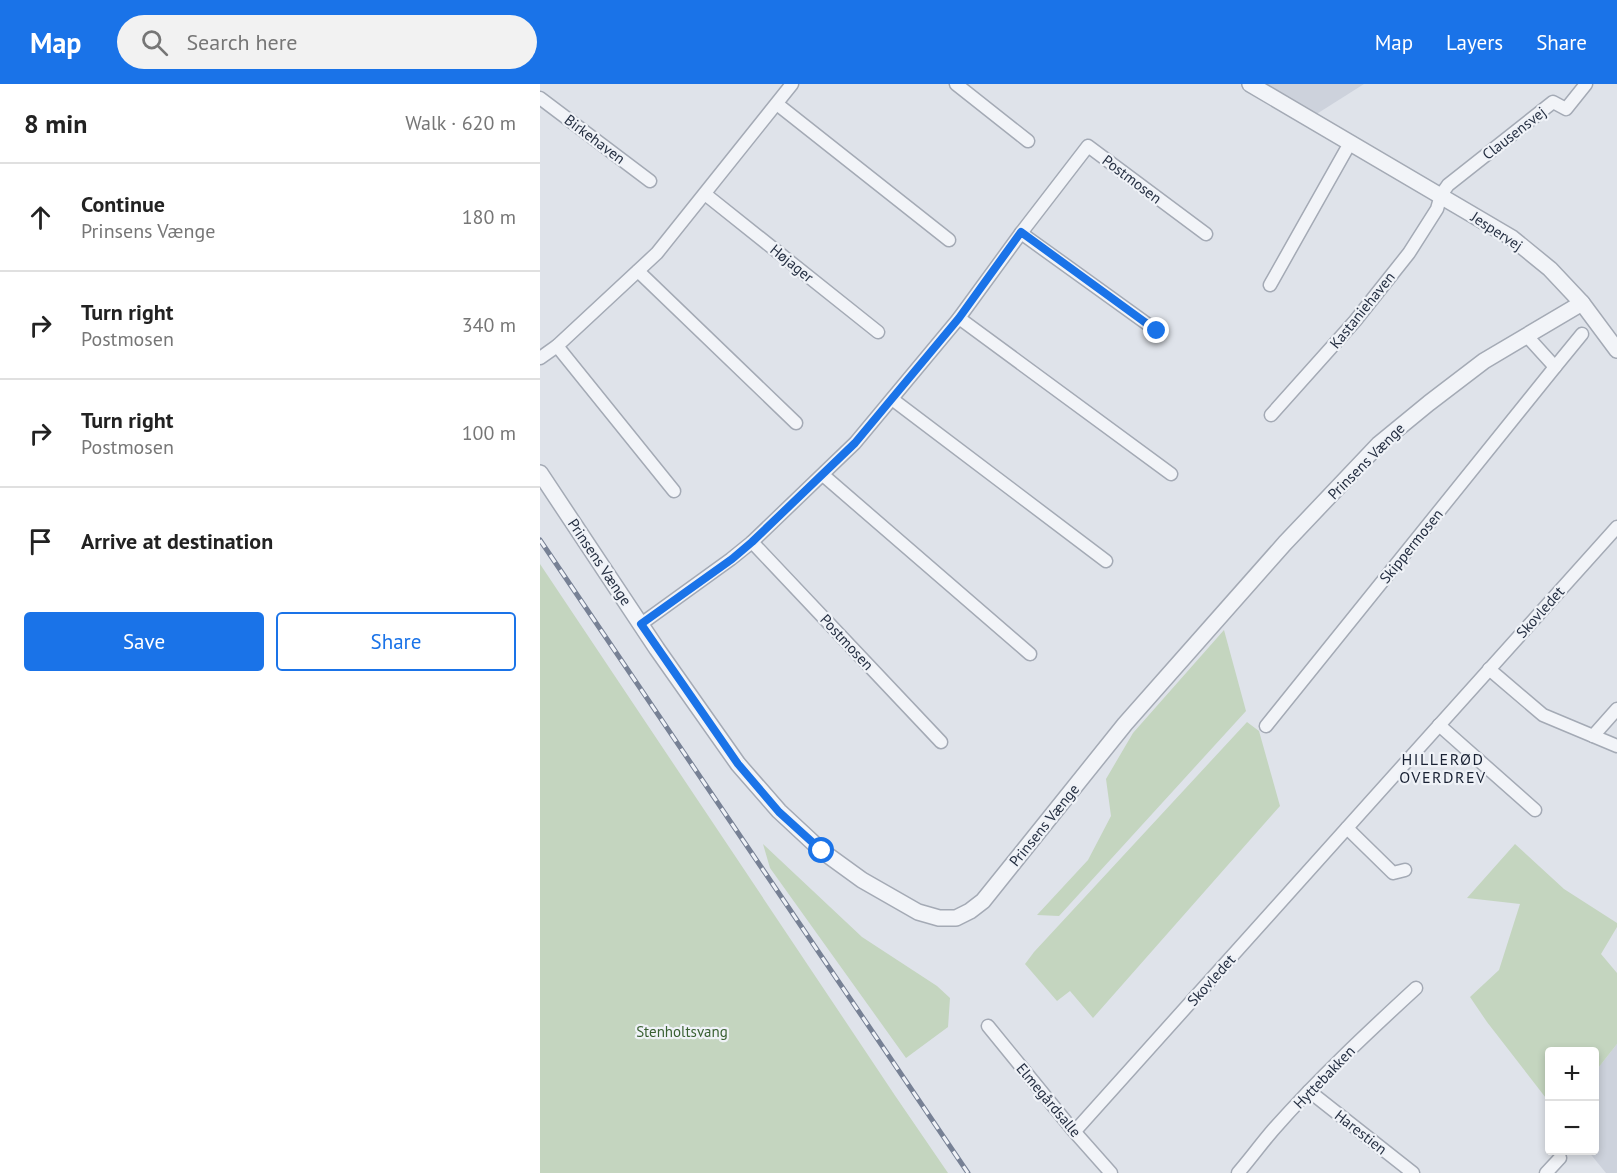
<!DOCTYPE html>
<html lang="en">
<head>
<meta charset="utf-8">
<style>
  body { margin:0; font-family:"PT Sans",sans-serif; background:#f2f2f2; color:#222 }
  .controls { position:absolute; right:18px; bottom:18px; display:grid; overflow:hidden; border-radius:6px; box-shadow:0 3px 9px #0003 }
  .controls button { width:54px; height:54px; display:grid; place-items:center; padding:0; border:0; border-bottom:2px solid #e0e0e0; background:#fff; color:#222; font:30px sans-serif }
  .stop { position:absolute; width:18px; height:18px; margin:-14px; border:4px solid #1a73e8; border-radius:50%; background:#fff }
  .stop.end { background:#1a73e8; border-color:#fff; box-shadow:0 2px 6px #0008 }
  .list { margin:0; padding:0; list-style:none }
  h2 { display:flex; justify-content:space-between; align-items:center; height:78px; margin:0; padding:0 24px; font-size:26px }
  h2 small { font-size:20px; font-weight:400; color:#767676 }
  .list li { display:grid; grid-template-columns:39px 1fr auto; gap:18px; align-items:center; box-sizing:border-box; height:108px; padding:0 24px; border-top:2px solid #e0e0e0 }
  .list b { display:block; font-size:22px; white-space:nowrap }
  .list p { margin:0; font-size:20px; white-space:nowrap; color:#767676 }
  .list em { font-size:20px; font-style:normal; color:#767676 }
  .actions { display:flex; gap:12px; padding:18px 24px }
  .actions a { flex:1; padding:14px 0; border:2px solid #1a73e8; border-radius:6px; text-align:center; font-size:21px; color:#1a73e8 }
  .actions .main { background:#1a73e8; color:#fff }
  .icon { flex:none; width:33px; height:33px; fill:none; stroke:currentColor; stroke-width:2; stroke-linecap:round; stroke-linejoin:round }
  .map { position:relative; flex:none; width:1077px; height:1089px; overflow:hidden }
  header { display:flex; align-items:center; gap:36px; box-sizing:border-box; height:84px; padding:0 30px; background:#1a73e8; color:#fff }
  header strong { font-size:28px }
  nav { display:flex; gap:33px; margin-inline-start:auto; font-size:21px }
  .search { width:420px; height:54px; background:#f2f2f2; display:flex; align-items:center; gap:15px; box-sizing:border-box; padding:0 21px; border-radius:33px; color:#767676; font-size:22px }
  main { display:flex }
  aside { flex:1; background:#fff }
  .map>svg:first-child { display:block }
  .built { fill:#cdd2dc }
  .green { fill:#c4d5bf }
  .lines { fill:none; stroke-linecap:round; stroke-linejoin:round }
  .minor-casing { stroke:#a4aab5; stroke-width:15 }
  .tertiary-casing { stroke:#a4aab5; stroke-width:18 }
  .minor { stroke:#f2f4f8; stroke-width:12 }
  .tertiary { stroke:#f2f4f8; stroke-width:15 }
  .rail-casing { stroke:#778195; stroke-width:5 }
  .rail { stroke:#eff2f7; stroke-width:3; stroke-dasharray:9; stroke-linecap:butt }
  .route { stroke:#1a73e8; stroke-width:8 }
  .labels { text-anchor:middle; dominant-baseline:central; stroke-width:4.5; stroke-linejoin:round; paint-order:stroke }
  .street-label { font-size:15px; fill:#263043; stroke:#eff2f7 }
  .park-label { font-size:15px; fill:#396032; stroke:#eff2f7 }
  .neighbourhood-label { font-size:16px; letter-spacing:1.5px; fill:#182133; stroke:#eff2f7 }
</style>
</head>
<body>
<header>
<strong>Map</strong>
<div class="search"><svg class="icon" aria-label="search" viewBox="0 0 24 24"><circle cx="10" cy="10" r="6"/><path d="M15 15l6 6"/></svg>Search here</div>
<nav><a>Map</a><a>Layers</a><a>Share</a></nav>
</header>
<main>
<aside>
<h2>8 min<small>Walk · 620 m</small></h2>
<ul class="list">
<li><svg class="icon" aria-label="ahead" viewBox="0 0 24 24"><path d="M12 20V5M6 11l6-6 6 6"/></svg><div><b>Continue</b><p>Prinsens Vænge</p></div><em>180 m</em></li>
<li><svg class="icon" aria-label="right" viewBox="0 0 24 24"><path d="M7 20v-9h11M14 6l5 5-5 5"/></svg><div><b>Turn right</b><p>Postmosen</p></div><em>340 m</em></li>
<li><svg class="icon" aria-label="right" viewBox="0 0 24 24"><path d="M7 20v-9h11M14 6l5 5-5 5"/></svg><div><b>Turn right</b><p>Postmosen</p></div><em>100 m</em></li>
<li><svg class="icon" aria-label="arrive" viewBox="0 0 24 24"><path d="M6 21V4h12l-3 4 3 4H6"/></svg><div><b>Arrive at destination</b></div></li>
</ul>
<div class="actions"><a class="main">Save</a><a>Share</a></div>
</aside>
<div class="map">
<svg width="1077" height="1089" viewBox="0 0 1077 1089">
  <rect width="100%" height="100%" fill="#dfe3ea"/>
  <g class="built">
    <path d="M724 0H824L775 31Z"/>
    <path d="M1077 960V1089H1066L1048 1067 1054 1066 1055 988Z"/>
  </g>
  <g class="green">
    <path d="M0 480 356 1013 408 1089H0Z"/>
    <path d="M684 546 706 627 519 832 497 831 548 776 571 732 566 695 593 649Z"/>
    <path d="M707 638 719 647 740 722 553 934 530 907 517 917 485 880 494 868Z"/>
    <path d="M223 760 322 853 397 902 410 914 408 943 366 974 230 784Z"/>
    <path d="M975 760 1024 805 1077 839V843L1061 870 1077 889V960L1055 988 1054 968H1010L1009 1018 947 938 930 913 959 886 980 820 927 814Z"/>
  </g>
  <g class="lines">
    <defs>
      <g id="minor">
        <path d="M416 0 488 57"/>
        <path d="M0 14 110 97"/>
        <path d="M237 20 409 156"/>
        <path d="M165 110 338 248"/>
        <path d="M481 149 617 247"/>
        <path d="M98 187 256 339"/>
        <path d="M730 201 810 59"/>
        <path d="M419 234 631 390"/>
        <path d="M17 262 134 407"/>
        <path d="M0 274 17 262 117 169 252 0"/>
        <path d="M1015 283 1042 250"/>
        <path d="M352 315 566 477"/>
        <path d="M731 331 815 237 869 169 897 125 901 111 908 101 1013 18 1026 25 1046 0"/>
        <path d="M283 391 490 570"/>
        <path d="M212 458 401 658"/>
        <path d="M101 540 191 475 212 458 315 359 419 234 481 149 548 62 666 150"/>
        <path d="M949 585 1003 631 1077 662"/>
        <path d="M899 641 995 726"/>
        <path d="M726 642 1015 283 986 251"/>
        <path d="M1053 652 1077 625"/>
        <path d="M807 744 853 789 865 786"/>
        <path d="M448 942 532 1045 571 1089"/>
        <path d="M769 1007 873 1089"/>
        <path d="M535 1047 1077 443"/>
        <path d="M698 1089C710 1075 721 1060 733 1046 778 995 827 949 876 904"/>
        <path d="M1006 1089 1020 1074"/>
      </g>
      <g id="tertiary">
        <path d="M710 0 972 154 1010 185 1042 219 1077 266"/>
        <path d="M0 389 117 565 198 680 239 727 282 767 322 796 378 828 399 834H416L430 827 443 817 585 640 745 459 839 360 889 319 944 277 1042 219"/>
      </g>
    </defs>
    <use href="#minor" class="minor-casing"/>
    <use href="#tertiary" class="tertiary-casing"/>
    <use href="#minor" class="minor"/>
    <use href="#tertiary" class="tertiary"/>
    <defs>
      <path id="rail" d="M0 456 428 1089"/>
    </defs>
    <use href="#rail" class="rail-casing"/>
    <use href="#rail" class="rail"/>
  </g>
  <g class="lines">
    <path class="route" d="M282 767 239 728 198 680 101 540 192 475 212 458 315 359 419 234 481 148 617 247"/>
  </g>
  <g class="labels">
    <g class="street-label">
      <text transform="translate(974 49) rotate(-38)">Clausensvej</text>
      <text transform="translate(55 55) rotate(37)">Birkehaven</text>
      <text transform="translate(592 95) rotate(37)">Postmosen</text>
      <text transform="translate(957 147) rotate(33)">Jespervej</text>
      <text transform="translate(252 179) rotate(39)">Højager</text>
      <text transform="translate(822 226) rotate(-51)">Kastaniehaven</text>
      <text transform="translate(826 377) rotate(-45)">Prinsens Vænge</text>
      <text transform="translate(871 462) rotate(-51)">Skippermosen</text>
      <text transform="translate(60 478) rotate(56)">Prinsens Vænge</text>
      <text transform="translate(1000 528) rotate(-48)">Skovledet</text>
      <text transform="translate(307 558) rotate(47)">Postmosen</text>
      <text transform="translate(504 741) rotate(-51)">Prinsens Vænge</text>
      <text transform="translate(671 896) rotate(-48)">Skovledet</text>
      <text transform="translate(784 993) rotate(-46)">Hyttebakken</text>
      <text transform="translate(509 1016) rotate(50)">Elmegårdsalle</text>
      <text transform="translate(821 1048) rotate(38)">Harestien</text>
    </g>
    <g class="park-label">
      <text x="142" y="947">Stenholtsvang</text>
    </g>
    <g class="neighbourhood-label">
      <text x="903" y="675">HILLERØD<tspan x="903" dy="18">OVERDREV</tspan></text>
    </g>
  </g>
</svg>
<div class="controls">
<button>+</button>
<button>−</button>
</div>
<div class="stop" style="left:282px;top:767px"></div>
<div class="stop end" style="left:617px;top:247px"></div>
</div>
</main>
</body>
</html>
